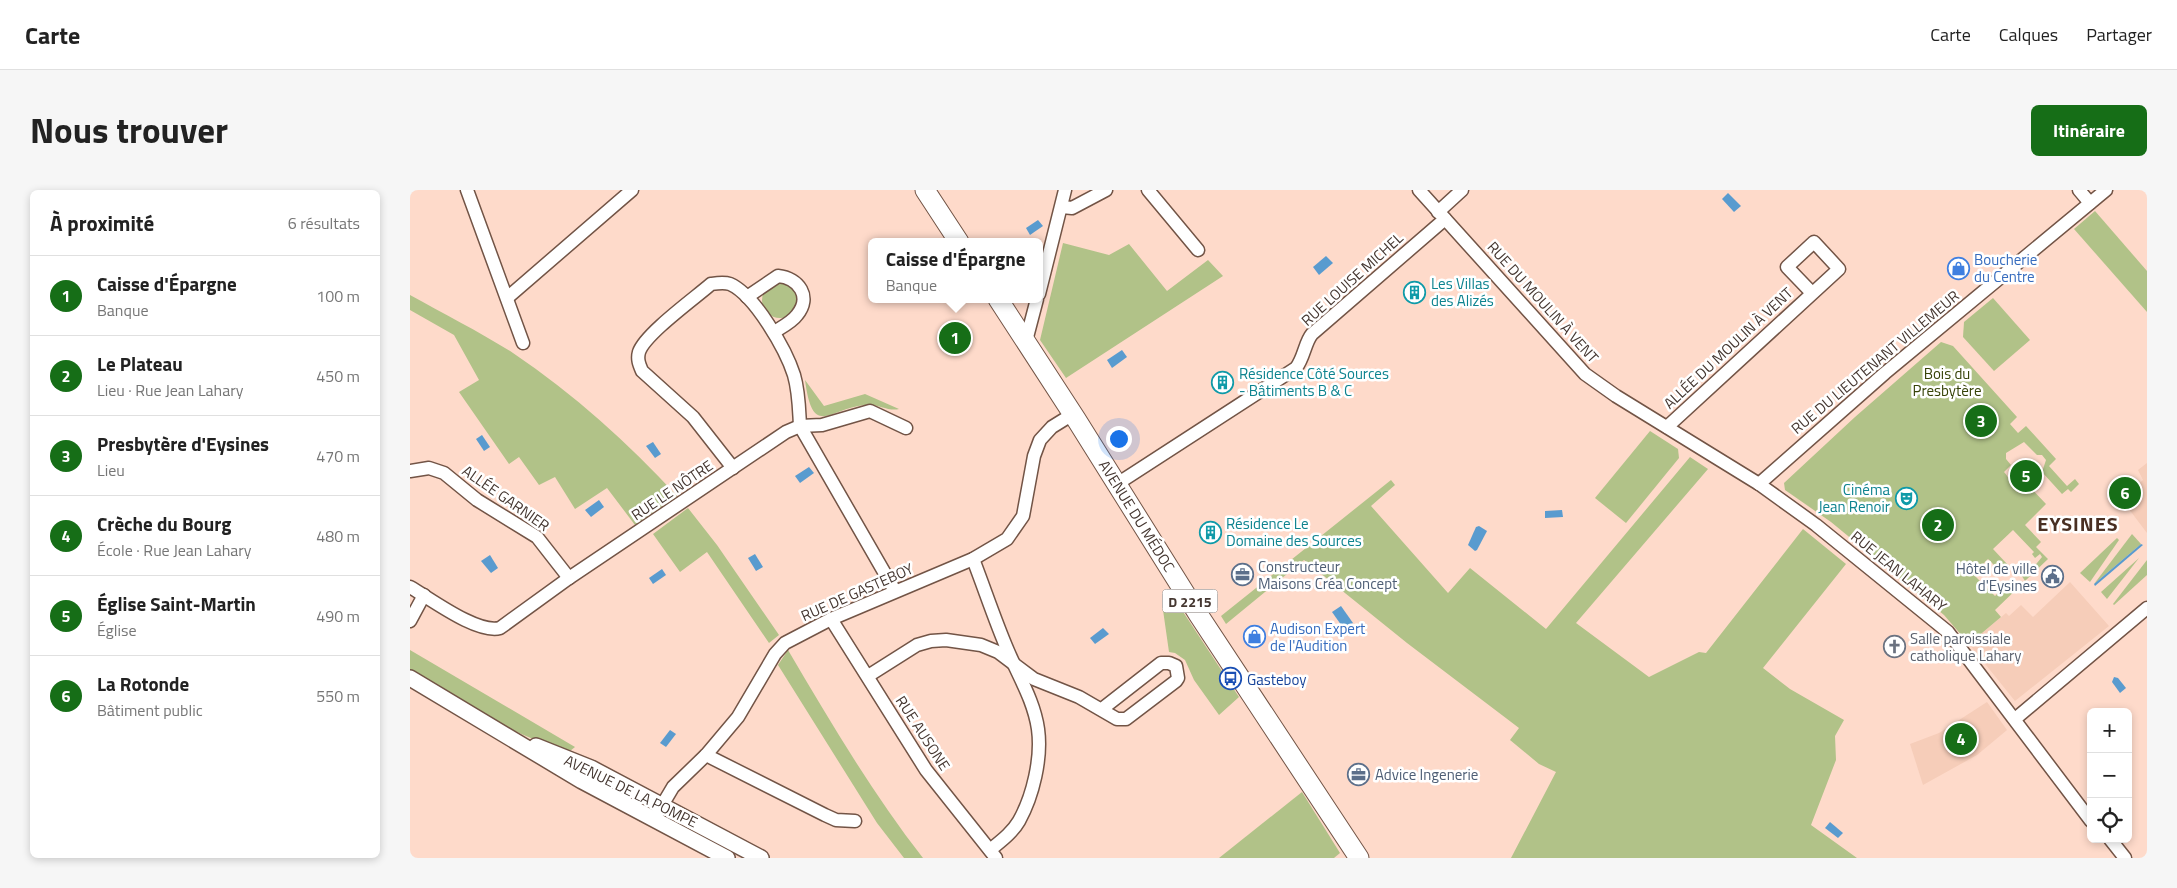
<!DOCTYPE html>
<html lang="fr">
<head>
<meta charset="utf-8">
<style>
  body { margin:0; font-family:"Titillium Web",sans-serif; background:#f6f6f6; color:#222 }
  .controls { position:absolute; right:15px; bottom:15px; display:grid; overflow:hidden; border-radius:8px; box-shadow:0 2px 8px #0003 }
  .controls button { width:45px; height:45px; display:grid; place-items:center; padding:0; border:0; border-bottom:1px solid #e0e0e0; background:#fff; color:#222; font:25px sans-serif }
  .you { position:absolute; left:708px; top:248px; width:18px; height:18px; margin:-12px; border:4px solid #fff; border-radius:50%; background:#1a73e8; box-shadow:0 0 0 8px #1a73e833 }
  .badge { display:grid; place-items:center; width:32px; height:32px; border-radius:50%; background:#166e17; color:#fff; font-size:16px; font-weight:700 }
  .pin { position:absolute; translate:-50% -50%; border:2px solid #fff; box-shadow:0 1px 5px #0006 }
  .popup { position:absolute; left:458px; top:48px; width:175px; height:65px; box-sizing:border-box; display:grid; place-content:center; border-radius:8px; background:#fff; filter:drop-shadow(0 1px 4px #0005); font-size:16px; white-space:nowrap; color:#767676 }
  .popup b { font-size:19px; color:#222 }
  .popup::after { content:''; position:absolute; left:50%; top:100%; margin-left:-10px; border:10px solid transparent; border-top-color:#fff }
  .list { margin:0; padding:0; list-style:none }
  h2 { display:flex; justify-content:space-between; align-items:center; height:65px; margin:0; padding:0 20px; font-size:21px }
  h2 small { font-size:16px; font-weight:400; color:#767676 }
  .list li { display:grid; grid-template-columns:32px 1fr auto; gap:15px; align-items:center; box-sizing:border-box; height:80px; padding:0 20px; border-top:1px solid #e0e0e0 }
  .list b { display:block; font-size:19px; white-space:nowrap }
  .list p { margin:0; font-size:16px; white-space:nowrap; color:#767676 }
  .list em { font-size:16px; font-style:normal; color:#767676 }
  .icon { flex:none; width:28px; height:28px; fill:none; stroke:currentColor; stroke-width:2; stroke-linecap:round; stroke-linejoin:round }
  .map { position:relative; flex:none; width:1737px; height:668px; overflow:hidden; border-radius:8px }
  header { display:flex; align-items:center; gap:30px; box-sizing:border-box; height:70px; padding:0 25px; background:#fff; border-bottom:1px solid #e0e0e0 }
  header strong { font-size:24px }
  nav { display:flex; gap:28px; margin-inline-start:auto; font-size:18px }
  .intro { display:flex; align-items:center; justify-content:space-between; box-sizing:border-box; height:120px; padding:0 30px }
  h1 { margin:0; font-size:35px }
  .button { padding:12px 22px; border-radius:8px; background:#166e17; color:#fff; font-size:18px; font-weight:700 }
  main { display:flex; gap:30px; padding:0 30px }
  aside { flex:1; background:#fff; border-radius:8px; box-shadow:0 2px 8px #0003 }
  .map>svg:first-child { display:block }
  .built { fill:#f6cdb9 }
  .green { fill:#b1c288 }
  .water { fill:#599bcf }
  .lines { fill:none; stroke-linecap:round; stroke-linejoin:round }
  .minor-casing { stroke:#725446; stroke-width:15 }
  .tertiary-casing { stroke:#725446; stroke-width:18 }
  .primary-casing { stroke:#725446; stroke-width:21 }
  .minor { stroke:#fff; stroke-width:12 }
  .tertiary { stroke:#fff; stroke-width:15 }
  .primary { stroke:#fff; stroke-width:19 }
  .labels { text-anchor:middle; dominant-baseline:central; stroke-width:5; stroke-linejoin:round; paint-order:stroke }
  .shield { fill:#fff; stroke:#7d736f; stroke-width:1 }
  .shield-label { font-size:14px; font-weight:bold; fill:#453731 }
  .shop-label { font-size:15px; fill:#366cbe; stroke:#fff; text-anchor:start }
  .street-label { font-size:15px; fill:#453731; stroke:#fff }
  .culture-label { font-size:15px; fill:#0d838f; stroke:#fff; text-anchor:start }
  .park-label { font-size:15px; fill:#364207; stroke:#fff }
  .service-label { font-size:15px; fill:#4e5e75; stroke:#fff; text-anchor:start }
  .worship-label { font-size:15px; fill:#5b616d; stroke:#fff; text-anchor:start }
  .transit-label { font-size:15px; fill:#164399; stroke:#fff; text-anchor:start }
  .district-label { font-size:20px; font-weight:bold; letter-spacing:1px; fill:#492f22; stroke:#fff }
</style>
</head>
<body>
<header>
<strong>Carte</strong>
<nav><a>Carte</a><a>Calques</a><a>Partager</a></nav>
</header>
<div class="intro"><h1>Nous trouver</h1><a class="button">Itinéraire</a></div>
<main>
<aside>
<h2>À proximité<small>6 résultats</small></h2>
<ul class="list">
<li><span class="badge">1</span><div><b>Caisse d'Épargne</b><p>Banque</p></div><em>100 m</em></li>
<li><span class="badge">2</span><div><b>Le Plateau</b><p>Lieu · Rue Jean Lahary</p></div><em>450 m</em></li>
<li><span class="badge">3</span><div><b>Presbytère d'Eysines</b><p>Lieu</p></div><em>470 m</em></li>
<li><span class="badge">4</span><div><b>Crèche du Bourg</b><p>École · Rue Jean Lahary</p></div><em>480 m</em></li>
<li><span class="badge">5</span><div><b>Église Saint-Martin</b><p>Église</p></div><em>490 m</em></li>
<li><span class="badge">6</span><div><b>La Rotonde</b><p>Bâtiment public</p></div><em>550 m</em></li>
</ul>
</aside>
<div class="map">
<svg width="1737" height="668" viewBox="0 0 1737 668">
  <rect width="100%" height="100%" fill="#fedaca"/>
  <g class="built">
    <path d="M1737 273V343L1706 302 1710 296 1715 293 1725 297 1733 290 1728 280Z"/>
    <path d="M1660 392 1699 436 1605 511 1559 454 1596 423 1599 426 1611 415 1623 427Z"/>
    <path d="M1577 512 1597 540 1567 565 1513 595 1500 554 1529 543Z"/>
  </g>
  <g class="green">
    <path d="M1685 21 1737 81V122L1664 39Z"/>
    <path d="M653 53 699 65 719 54 757 101 798 70 813 86 656 188 630 150Z"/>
    <circle cx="370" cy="110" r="18"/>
    <path d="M0 105C34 124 70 142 103 163 164 204 218 253 267 306L225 335 197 298 165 319 145 287 129 295 109 267 99 274 49 202 69 190 44 145 0 120Z"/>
    <path d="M1583 108 1620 150 1584 181 1553 147 1554 132Z"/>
    <path d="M1531 152 1543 156 1607 227 1600 234 1608 243 1616 236 1646 269 1639 276 1657 296 1665 289 1669 294 1661 302 1658 299 1652 304 1632 282 1636 270 1632 265H1627L1614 252 1596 263V269L1601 275 1594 282C1599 287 1600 294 1605 299L1618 295 1636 314 1615 335 1631 352 1626 357 1638 369 1615 391 1610 383 1613 385 1619 380 1617 375 1622 379 1632 367 1630 364 1625 368 1622 364 1624 362 1603 340 1583 359 1598 375 1591 382 1578 369 1563 384 1585 406 1594 397 1597 400 1603 394 1606 396 1612 391 1613 393 1585 420 1591 427 1559 454 1534 425 1421 332 1375 300 1374 293 1445 227Z"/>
    <path d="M395 190 414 216 455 204 489 219C479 222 466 213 455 215 419 218 403 250 395 190Z"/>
    <path d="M1240 241 1268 259 1269 268 1216 333 1185 308Z"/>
    <path d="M1280 267 1298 279 1166 433 1239 487 1289 462 1296 463 1393 339 1436 374 1353 478 1380 499 1434 530 1425 546 1426 570 1401 635 1447 668H1101L1146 582 1129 574 1100 550 1109 538 997 453 894 370 816 434 811 426 981 290 985 295 961 316 1038 403 1060 378 1136 439Z"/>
    <path d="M278 318 307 355 369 445 359 453 297 362 270 382 243 344Z"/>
    <path d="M1722 344 1731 354 1684 394Z"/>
    <path d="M1707 348 1709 350 1680 392 1670 383Z"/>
    <path d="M1729 368 1697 409 1691 402Z"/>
    <path d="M1737 370V385L1704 415 1703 414Z"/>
    <path d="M762 405 829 507 809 525 784 490 775 470 765 463 759 462 752 413Z"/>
    <path d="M0 460 165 557 160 561C102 547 51 511 0 480Z"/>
    <path d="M378 460C420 531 462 603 513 668H494L467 633 368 475Z"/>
    <path d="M892 602 930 663 924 668H809Z"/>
  </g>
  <g class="water">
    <path d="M1318 3 1331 16 1324 22 1312 9Z"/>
    <path d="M628 30 633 36 620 45 616 38Z"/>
    <path d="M916 66 923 73 909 85 903 77Z"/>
    <path d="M712 160 717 167 702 178 697 170Z"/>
    <path d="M72 245 80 257 74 261 66 249Z"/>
    <path d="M243 252 251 264 245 268 236 256Z"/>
    <path d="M399 277 404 283 390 293 385 286Z"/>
    <path d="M189 310 194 317 181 327 175 320Z"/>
    <path d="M1152 320 1153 327 1135 328V321Z"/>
    <path d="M1069 336 1077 341 1067 360 1065 361 1058 355 1066 337Z"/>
    <path d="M1731 354 1733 355 1685 396 1684 394Z"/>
    <path d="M345 364 353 377 346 381 338 368Z"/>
    <path d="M80 365 88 378 81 383 71 371Z"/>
    <path d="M252 379 256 385 243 394 239 388Z"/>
    <path d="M931 416 943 433 934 439 922 422Z"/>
    <path d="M693 438 699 444 685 454 680 448Z"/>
    <path d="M1704 487 1708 488 1716 498 1710 503 1702 492Z"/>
    <path d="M260 540 266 544 256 557 250 553Z"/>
    <path d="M1420 632 1433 643 1428 648 1415 638Z"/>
  </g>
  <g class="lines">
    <defs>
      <g id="minor">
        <path d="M57 0 113 153"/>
        <path d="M738 0 788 60"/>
        <path d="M1009 0 1175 184 1206 206 1349 294 1406 335 1538 442 1681 631"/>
        <path d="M1669 0 1680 13"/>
        <path d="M652 17 662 18 696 0"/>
        <path d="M1028 22 1052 0"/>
        <path d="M629 104 655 0"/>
        <path d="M337 107 368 86C389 88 402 107 387 125 382 132 372 137 364 142"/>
        <path d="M97 108 222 0"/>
        <path d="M616 151 627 109"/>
        <path d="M1257 237 1429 79 1404 52 1377 77 1402 103"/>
        <path d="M323 278 283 227 232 181C229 174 227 169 229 162 235 144 285 108 301 94 308 93 314 92 320 94 345 105 376 160 384 185 389 202 389 219 390 236L412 235 460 221 496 238"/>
        <path d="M0 281 19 278 34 283 67 310 127 347 159 388"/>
        <path d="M707 294 886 178C894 168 895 152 902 144L1035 29"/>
        <path d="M1349 294 1475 183 1696 0"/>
        <path d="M563 369C575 400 585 431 598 461 609 487 624 511 628 539 632 568 623 606 609 631 602 643 591 651 580 660"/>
        <path d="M0 397C21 409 67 444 90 438L159 388 376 242 390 236 485 401"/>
        <path d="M421 429 516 580 586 668"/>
        <path d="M0 431 14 405"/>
        <path d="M458 486 507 455 521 451 536 450 571 455 588 462 624 489 669 507 707 529H716L766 491 768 488 766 476 759 473H751L692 519"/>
        <path d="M1605 529 1737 418"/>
        <path d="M296 565 415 625 426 630 445 631"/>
        <path d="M244 629 263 597 296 565 328 527 365 464 375 453 421 429 563 369 597 349 613 326 624 266 630 250 642 237 663 224"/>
        <path d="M1700 649 1715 668"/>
      </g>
      <g id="tertiary">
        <path d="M0 488 172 591 317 668"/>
        <path d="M126 556 181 578 351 668"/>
      </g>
      <g id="primary">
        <path d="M515 0 549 52"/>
        <path d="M588 109 666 229 788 424 949 668"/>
      </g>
    </defs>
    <use href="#minor" class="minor-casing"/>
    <use href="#tertiary" class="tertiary-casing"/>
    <use href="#primary" class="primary-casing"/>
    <use href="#minor" class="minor"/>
    <use href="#tertiary" class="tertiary"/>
    <use href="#primary" class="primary"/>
  </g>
  <defs>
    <symbol id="shop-ring" viewBox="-11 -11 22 22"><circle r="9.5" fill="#fff" stroke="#3f7fe0" stroke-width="1.5"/><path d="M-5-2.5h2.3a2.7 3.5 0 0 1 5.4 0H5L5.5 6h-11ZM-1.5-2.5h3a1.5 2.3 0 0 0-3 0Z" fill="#3f7fe0"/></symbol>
    <symbol id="building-ring" viewBox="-11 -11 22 22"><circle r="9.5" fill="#fff" stroke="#0f9aa8" stroke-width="1.5"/><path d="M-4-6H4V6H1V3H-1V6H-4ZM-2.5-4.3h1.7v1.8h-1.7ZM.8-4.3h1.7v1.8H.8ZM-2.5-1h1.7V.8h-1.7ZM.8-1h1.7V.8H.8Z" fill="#0f9aa8"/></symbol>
    <symbol id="theatre-ring" viewBox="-11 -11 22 22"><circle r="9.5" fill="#fff" stroke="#0f9aa8" stroke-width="1.5"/><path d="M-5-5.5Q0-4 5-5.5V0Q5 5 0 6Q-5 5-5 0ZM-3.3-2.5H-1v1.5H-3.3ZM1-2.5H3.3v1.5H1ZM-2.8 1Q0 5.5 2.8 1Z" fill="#0f9aa8"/></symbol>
    <symbol id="office-ring" viewBox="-11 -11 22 22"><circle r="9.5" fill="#fff" stroke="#5c6f8a" stroke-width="1.5"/><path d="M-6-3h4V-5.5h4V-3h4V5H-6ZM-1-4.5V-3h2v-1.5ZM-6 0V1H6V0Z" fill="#5c6f8a"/></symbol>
    <symbol id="civic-ring" viewBox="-11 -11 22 22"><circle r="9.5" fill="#fff" stroke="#5c6f8a" stroke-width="1.5"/><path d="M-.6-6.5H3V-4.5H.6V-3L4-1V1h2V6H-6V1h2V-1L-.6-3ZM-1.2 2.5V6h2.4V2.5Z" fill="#5c6f8a"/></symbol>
    <symbol id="church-ring" viewBox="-11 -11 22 22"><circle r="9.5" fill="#fff" stroke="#6b7280" stroke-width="1.5"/><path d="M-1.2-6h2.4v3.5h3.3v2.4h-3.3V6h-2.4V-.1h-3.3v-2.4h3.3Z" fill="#6b7280"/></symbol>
    <symbol id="bus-ring" viewBox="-11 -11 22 22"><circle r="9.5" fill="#fff" stroke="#1a4fb4" stroke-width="1.5"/><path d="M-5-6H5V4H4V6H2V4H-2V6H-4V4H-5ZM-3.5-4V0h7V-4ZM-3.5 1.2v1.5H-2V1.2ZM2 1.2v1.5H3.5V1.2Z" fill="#1a4fb4"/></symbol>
  </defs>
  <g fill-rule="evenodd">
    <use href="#shop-ring" x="1536" y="66" width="25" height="25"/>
    <use href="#building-ring" x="992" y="90" width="25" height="25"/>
    <use href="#building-ring" x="800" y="180" width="25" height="25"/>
    <use href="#theatre-ring" x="1484" y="296" width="25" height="25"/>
    <use href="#building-ring" x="788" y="330" width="25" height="25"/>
    <use href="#office-ring" x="820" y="372" width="25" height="25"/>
    <use href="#civic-ring" x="1630" y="374" width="25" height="25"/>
    <use href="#shop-ring" x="832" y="434" width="25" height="25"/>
    <use href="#church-ring" x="1472" y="444" width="25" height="25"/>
    <use href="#bus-ring" x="808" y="476" width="25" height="25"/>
    <use href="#office-ring" x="936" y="572" width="25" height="25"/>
  </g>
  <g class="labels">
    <rect class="shield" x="752.5" y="399.5" width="55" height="23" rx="4"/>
    <g class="shield-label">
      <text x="780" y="411">D 2215</text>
    </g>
    <g class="shop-label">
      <text x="1564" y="69">Boucherie<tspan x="1564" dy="17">du Centre</tspan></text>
      <text x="860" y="438">Audison Expert<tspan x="860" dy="17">de l'Audition</tspan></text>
    </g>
    <g class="street-label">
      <text transform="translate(942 89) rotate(-42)">RUE LOUISE MICHEL</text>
      <text transform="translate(1133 112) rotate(48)">RUE DU MOULIN À VENT</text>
      <text transform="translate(1318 158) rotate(-43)">ALLÉE DU MOULIN À VENT</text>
      <text transform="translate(1465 172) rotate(-40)">RUE DU LIEUTENANT VILLEMEUR</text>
      <text transform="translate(262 300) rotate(-34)">RUE LE NÔTRE</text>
      <text transform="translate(96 308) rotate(35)">ALLÉE GARNIER</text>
      <text transform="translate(727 326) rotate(58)">AVENUE DU MÉDOC</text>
      <text transform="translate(1489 381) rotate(39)">RUE JEAN LAHARY</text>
      <text transform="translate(447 402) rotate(-24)">RUE DE GASTEBOY</text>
      <text transform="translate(513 543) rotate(57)">RUE AUSONE</text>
      <text transform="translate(221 601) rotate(26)">AVENUE DE LA POMPE</text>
    </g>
    <g class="culture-label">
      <text x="1021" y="93">Les Villas<tspan x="1021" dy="17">des Alizés</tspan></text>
      <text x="829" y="183">Résidence Côté Sources<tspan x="829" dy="17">- Bâtiments B &amp; C</tspan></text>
      <text x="1480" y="299" text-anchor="end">Cinéma<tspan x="1480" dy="17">Jean Renoir</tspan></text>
      <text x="816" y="333">Résidence Le<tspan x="816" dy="17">Domaine des Sources</tspan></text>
    </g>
    <g class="park-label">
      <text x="1537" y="183">Bois du<tspan x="1537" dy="17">Presbytère</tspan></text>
    </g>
    <g class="service-label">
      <text x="848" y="376">Constructeur<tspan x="848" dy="17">Maisons Créa Concept</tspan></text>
      <text x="1627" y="378" text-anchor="end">Hôtel de ville<tspan x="1627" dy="17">d'Eysines</tspan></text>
      <text x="965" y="584">Advice Ingenerie</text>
    </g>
    <g class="worship-label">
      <text x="1500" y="448">Salle paroissiale<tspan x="1500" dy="17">catholique Lahary</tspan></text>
    </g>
    <g class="transit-label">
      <text x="837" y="489">Gasteboy</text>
    </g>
    <g class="district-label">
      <text x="1668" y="333">EYSINES</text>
    </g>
  </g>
</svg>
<div class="controls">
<button>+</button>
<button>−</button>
<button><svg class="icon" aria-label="locate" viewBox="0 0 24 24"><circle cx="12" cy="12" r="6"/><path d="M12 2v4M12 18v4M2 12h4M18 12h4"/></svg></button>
</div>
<div class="you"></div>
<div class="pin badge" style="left:545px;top:148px">1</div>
<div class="popup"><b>Caisse d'Épargne</b>Banque</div>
<div class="pin badge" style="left:1528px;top:335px">2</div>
<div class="pin badge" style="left:1571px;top:231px">3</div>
<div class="pin badge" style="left:1551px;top:549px">4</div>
<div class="pin badge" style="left:1616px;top:286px">5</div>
<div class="pin badge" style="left:1715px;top:303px">6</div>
</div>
</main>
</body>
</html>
